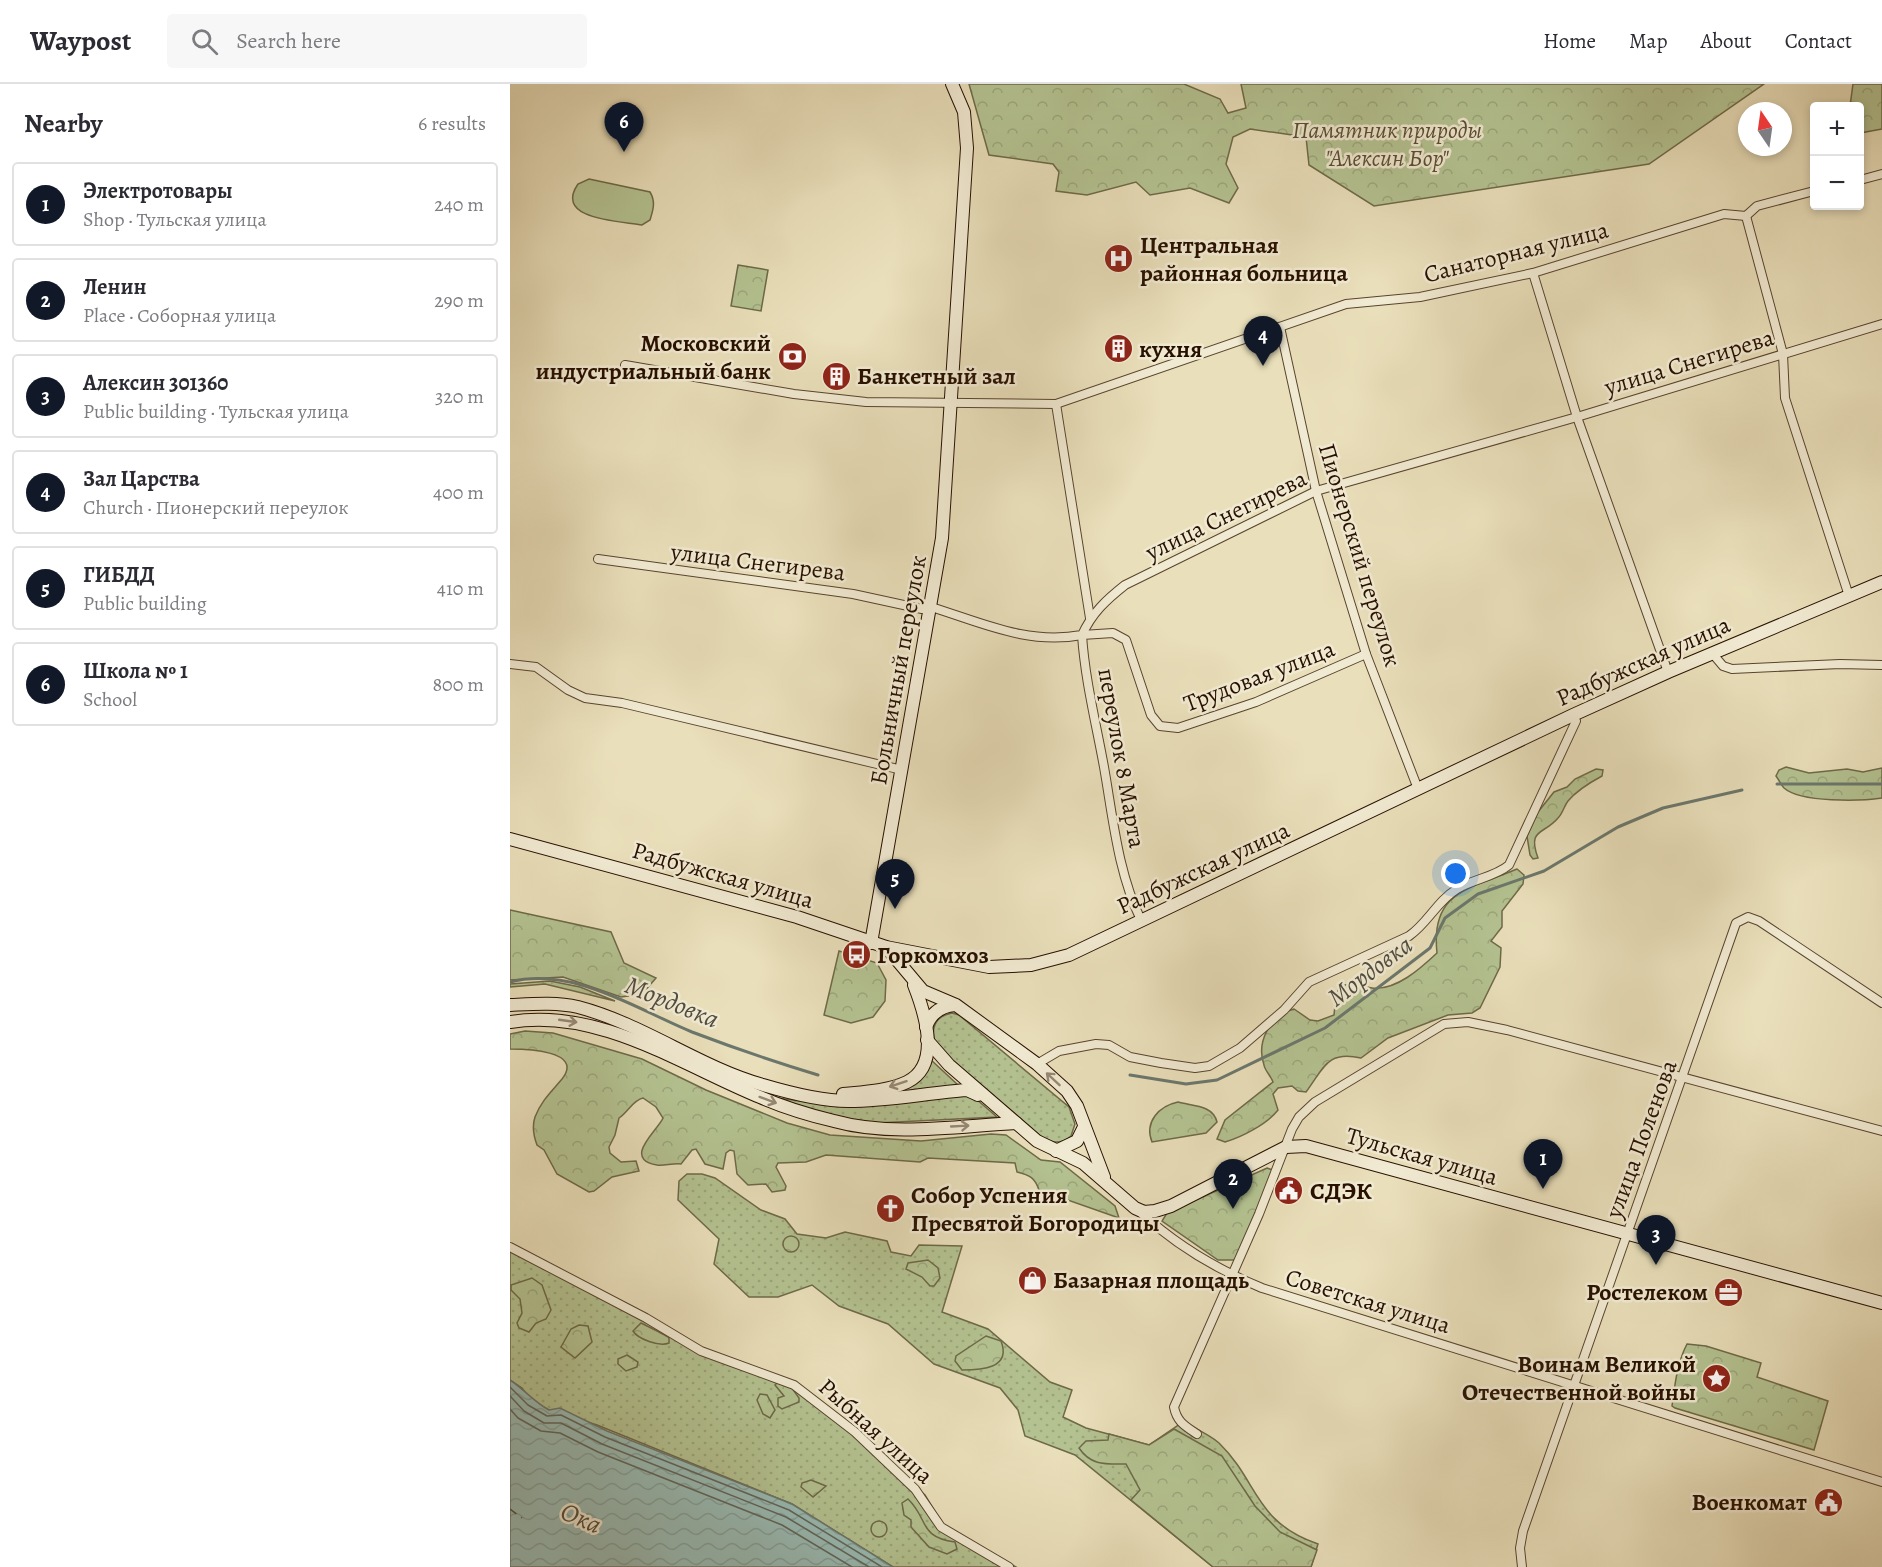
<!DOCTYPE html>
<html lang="en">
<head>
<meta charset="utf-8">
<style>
  body { margin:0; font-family:Alegreya,serif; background:#f7f7f7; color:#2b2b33 }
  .controls { position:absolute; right:18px; top:18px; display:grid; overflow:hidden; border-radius:6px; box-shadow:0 3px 9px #0003 }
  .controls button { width:54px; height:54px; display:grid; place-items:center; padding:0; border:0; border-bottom:2px solid #e1e1e2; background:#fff; color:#2b2b33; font:30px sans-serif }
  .compass { position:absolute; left:1228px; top:18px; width:54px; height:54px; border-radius:50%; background:#fff; box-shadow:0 3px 9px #0003; rotate:347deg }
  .you { position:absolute; left:946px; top:790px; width:21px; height:21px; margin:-15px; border:4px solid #fff; border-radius:50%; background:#1a73e8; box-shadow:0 0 0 9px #1a73e833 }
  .badge { display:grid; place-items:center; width:39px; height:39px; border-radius:50%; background:#111827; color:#fff; font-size:20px; font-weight:700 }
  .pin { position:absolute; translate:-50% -50px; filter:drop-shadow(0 2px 3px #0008) }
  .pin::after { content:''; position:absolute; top:32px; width:21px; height:18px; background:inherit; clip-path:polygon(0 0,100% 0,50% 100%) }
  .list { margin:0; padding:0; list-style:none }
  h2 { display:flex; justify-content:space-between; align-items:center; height:78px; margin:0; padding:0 24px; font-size:26px }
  h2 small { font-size:20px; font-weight:400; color:#7c7c81 }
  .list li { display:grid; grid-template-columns:39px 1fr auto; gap:18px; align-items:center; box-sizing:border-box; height:84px; margin:0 12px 12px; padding:0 12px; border:2px solid #e1e1e2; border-radius:6px }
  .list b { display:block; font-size:22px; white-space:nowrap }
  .list p { margin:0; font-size:20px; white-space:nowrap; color:#7c7c81 }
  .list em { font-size:20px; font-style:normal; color:#7c7c81 }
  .icon { flex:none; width:33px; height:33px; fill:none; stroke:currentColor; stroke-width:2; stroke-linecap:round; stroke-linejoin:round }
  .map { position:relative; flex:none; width:1372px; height:1483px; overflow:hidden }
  header { display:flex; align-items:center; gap:36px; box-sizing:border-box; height:84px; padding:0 30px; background:#fff; border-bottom:2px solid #e1e1e2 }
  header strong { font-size:28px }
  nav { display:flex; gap:33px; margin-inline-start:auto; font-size:21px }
  .search { width:420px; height:54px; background:#f7f7f7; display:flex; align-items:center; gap:15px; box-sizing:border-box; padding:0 21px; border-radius:6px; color:#7c7c81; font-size:22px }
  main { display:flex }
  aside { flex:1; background:#fff }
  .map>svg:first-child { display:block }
  .grass { fill:url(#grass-dots); stroke:#6e6948; stroke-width:1.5 }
  .forest { fill:url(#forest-crowns); stroke:#6e6948; stroke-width:1.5 }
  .pitch { fill:#b4c291; stroke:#6e6948; stroke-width:1.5 }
  .water { fill:url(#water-waves); stroke:#6b776d; stroke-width:1.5 }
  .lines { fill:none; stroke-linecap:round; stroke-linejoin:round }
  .shore { stroke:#60665b; stroke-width:1.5 }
  .stream { stroke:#6b776d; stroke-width:3 }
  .ferry { stroke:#4f4c40; stroke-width:1.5; stroke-dasharray:8 6; stroke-linecap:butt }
  .street-casing { stroke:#58442e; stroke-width:10 }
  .secondary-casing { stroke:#271000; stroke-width:14 }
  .street { stroke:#f1ead2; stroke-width:8 }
  .secondary { stroke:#f1ead2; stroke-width:12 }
  .oneway { stroke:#968874 }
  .labels { text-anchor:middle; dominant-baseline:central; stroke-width:5; stroke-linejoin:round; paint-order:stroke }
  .park-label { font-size:24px; font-style:italic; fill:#584e33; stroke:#f1ead2 }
  .poi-label { font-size:24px; font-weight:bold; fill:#271000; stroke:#f1ead2; text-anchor:start }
  .street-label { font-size:24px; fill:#271000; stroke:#f1ead2 }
  .water-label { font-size:26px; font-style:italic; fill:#4f4c40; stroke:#f1ead2 }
</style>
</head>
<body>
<header>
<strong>Waypost</strong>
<div class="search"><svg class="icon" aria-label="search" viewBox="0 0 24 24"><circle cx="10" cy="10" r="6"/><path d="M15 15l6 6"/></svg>Search here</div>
<nav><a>Home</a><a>Map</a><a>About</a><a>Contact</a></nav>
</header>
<main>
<aside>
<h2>Nearby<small>6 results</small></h2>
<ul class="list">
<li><span class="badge">1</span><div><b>Электротовары</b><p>Shop · Тульская улица</p></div><em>240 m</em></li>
<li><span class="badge">2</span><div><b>Ленин</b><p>Place · Соборная улица</p></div><em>290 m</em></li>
<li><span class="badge">3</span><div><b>Алексин 301360</b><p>Public building · Тульская улица</p></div><em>320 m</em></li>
<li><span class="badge">4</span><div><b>Зал Царства</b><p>Church · Пионерский переулок</p></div><em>400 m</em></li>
<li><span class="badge">5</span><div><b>ГИБДД</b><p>Public building</p></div><em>410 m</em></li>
<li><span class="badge">6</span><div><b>Школа № 1</b><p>School</p></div><em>800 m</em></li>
</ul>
</aside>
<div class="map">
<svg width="1372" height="1483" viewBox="0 0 1372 1483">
  <defs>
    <pattern id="grass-dots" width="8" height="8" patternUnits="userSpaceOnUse" patternTransform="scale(1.5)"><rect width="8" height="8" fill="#b4c291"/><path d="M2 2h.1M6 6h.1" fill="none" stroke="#9ba67b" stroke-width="1.8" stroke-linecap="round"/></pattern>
    <pattern id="forest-crowns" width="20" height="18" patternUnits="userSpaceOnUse" patternTransform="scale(1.5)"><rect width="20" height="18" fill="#b4c291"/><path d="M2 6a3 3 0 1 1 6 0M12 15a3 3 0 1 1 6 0" fill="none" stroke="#9ba67b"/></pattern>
    <pattern id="water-waves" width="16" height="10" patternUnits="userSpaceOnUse" patternTransform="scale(1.5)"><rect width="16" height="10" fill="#99bcb6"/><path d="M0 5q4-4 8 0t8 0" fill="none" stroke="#84a19b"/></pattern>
  </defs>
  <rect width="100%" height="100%" fill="#e9dfba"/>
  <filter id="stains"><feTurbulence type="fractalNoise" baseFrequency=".00333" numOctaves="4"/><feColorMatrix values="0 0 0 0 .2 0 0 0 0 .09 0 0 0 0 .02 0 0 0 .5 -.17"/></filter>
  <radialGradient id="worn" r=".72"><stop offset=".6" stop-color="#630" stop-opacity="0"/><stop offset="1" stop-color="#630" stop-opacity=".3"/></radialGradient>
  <g class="grass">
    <path d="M442 929 449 931 559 1023 565 1040 561 1052C550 1061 541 1059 530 1052L426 962C420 946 424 932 442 929Z"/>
    <path d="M420 975 448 1001 391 1009 406 998Z"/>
    <path d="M454 1011 466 1015 487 1033 366 1039C333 1036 298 1027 267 1014L298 1018Z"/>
    <path d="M177 1090H192L205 1094 251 1126 275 1135 287 1150 316 1154 335 1148 377 1157 381 1168 401 1172 409 1161 452 1162 432 1228 478 1245 540 1298 562 1306 553 1333 576 1344 639 1361 673 1338C684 1344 699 1350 709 1359 749 1398 744 1438 808 1460L801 1483H703L565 1371 515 1352 508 1326 490 1304 424 1280 378 1240 329 1222 302 1201 268 1213H239L204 1180 209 1155 168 1116 169 1097Z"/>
    <path d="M0 1161 190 1264 286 1299 415 1411 433 1441 506 1483H383L282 1420 87 1341 39 1326 22 1317 12 1304 0 1296Z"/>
  </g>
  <g class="forest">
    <path d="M459 0H674L710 15 718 29 736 24 731 0H1254L1139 80 864 122 799 81 796 53 740 45 723 53 716 80 728 104 719 119 680 104 640 111 626 98 577 111 546 107 549 88 543 80 479 71Z"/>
    <path d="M1343 0H1372V45L1350 49V22H1340Z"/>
    <path d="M228 181 258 186 251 227 221 222Z"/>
    <path d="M1276 683 1299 689 1337 685 1353 688 1372 684V714C1351 717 1291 719 1274 704 1271 701 1269 696 1266 692L1269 686Z"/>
    <path d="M1086 685 1093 686 1092 692C1079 699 1067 706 1058 717 1054 722 1053 729 1048 734 1034 751 1017 744 1028 774L1023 775 1020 771 1017 752 1028 728 1044 708 1057 703 1065 695Z"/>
    <path d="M1007 785 1014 791 1013 800 992 827V843L981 857 991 864 990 883 970 924 962 929 938 931 878 954 851 974C817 966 814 984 796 1008L788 1007 782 1002 768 1004 763 1010 768 1026C757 1040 732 1053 715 1058L707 1055 715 1036 763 998C761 992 755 987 754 981 746 958 760 931 784 925L800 936 808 937 824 931 826 911 830 902C846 898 847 902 862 904 886 907 911 884 927 869 920 807 960 805 1007 785Z"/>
    <path d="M0 826 101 848 114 879 146 894 132 910 111 913 53 893 0 896Z"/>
    <path d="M329 867 367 879 376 896 375 917 363 933 341 939 314 931Z"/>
    <path d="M40 897 70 903 105 917 35 900 0 903V900Z"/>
    <path d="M15 947 43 949 132 975 196 1006 277 1039 320 1051 411 1057 481 1050 496 1051 531 1076 550 1078 605 1122 609 1134 529 1106C525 1094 520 1091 507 1088L505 1079 418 1074 410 1078 316 1071 296 1078 268 1079 266 1083 276 1102 275 1106 262 1108 256 1100 238 1101 227 1090 224 1067 220 1066 216 1069 213 1085 195 1080 186 1065 182 1066 171 1080C163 1079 154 1082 147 1081 111 1075 149 1045 153 1034L146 1023 133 1014C123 1016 118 1028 109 1034L105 1051 99 1063 100 1069 111 1078 126 1077 129 1087 102 1093 84 1107 79 1108 47 1090 34 1066 27 1061C24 1053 22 1042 25 1033 31 1017 42 1007 52 995 75 966 13 965 0 965V950Z"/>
    <path d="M668 1018C683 1022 703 1021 707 1038L696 1049 642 1058C634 1038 649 1022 668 1018Z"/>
    <path d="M757 1084 763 1086 730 1170 724 1176H708L652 1137 657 1129Z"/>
    <circle cx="281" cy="1160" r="8"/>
    <path d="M418 1176 428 1184 430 1194 424 1202H420L412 1193 396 1185 398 1179Z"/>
    <path d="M22 1194 32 1201 41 1226 36 1235 26 1239 19 1248 9 1244 7 1239 12 1229 10 1215 1 1206V1201Z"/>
    <path d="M131 1239C133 1240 158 1252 159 1254V1259C149 1263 128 1255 123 1247Z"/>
    <path d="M69 1241 78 1242 82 1258 65 1274 51 1263 61 1245Z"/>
    <path d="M476 1252 491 1257C502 1285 470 1286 452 1286L445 1277 446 1272Z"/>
    <path d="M1177 1260 1196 1262 1251 1279 1247 1293 1318 1317 1304 1366 1165 1324 1162 1322C1165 1300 1167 1279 1177 1260Z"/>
    <path d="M117 1271 128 1278 127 1283 116 1287 108 1280V1275Z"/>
    <path d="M268 1298 279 1300 289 1314V1318L272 1325 268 1322V1314L274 1312 265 1301Z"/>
    <path d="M250 1310 257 1311 265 1326 260 1334 253 1330 247 1316Z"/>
    <path d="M664 1345 712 1372 745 1422 770 1448 807 1466 801 1483H703L621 1416 630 1406 616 1380C596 1380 581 1382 569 1364L576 1357 598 1356 599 1350 639 1361Z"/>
    <path d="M301 1396 316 1402 303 1413 291 1403 292 1399Z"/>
    <path d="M398 1415C419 1435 408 1453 445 1458L447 1465 437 1470 419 1463 401 1443V1436L394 1431 392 1419Z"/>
    <circle cx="369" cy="1445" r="8"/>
  </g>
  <path class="pitch" d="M79 95 140 108C146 118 143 126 140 136L132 141C111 137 43 136 68 100Z"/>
  <path class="water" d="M0 1296C14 1305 24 1318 39 1326L50 1324 97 1347 282 1420 383 1483H0Z"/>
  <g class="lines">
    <g class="shore">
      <path d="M0 1303 18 1321 37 1332 51 1331 95 1353 279 1426 372 1483"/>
      <path d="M0 1312 14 1327 34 1339H51L92 1360 276 1433 359 1483"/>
      <path d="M0 1325 8 1334 31 1347 50 1349 88 1368 272 1441 342 1483"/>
    </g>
    <g class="stream">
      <path d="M1267 700H1372"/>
      <path d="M0 898C63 882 126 925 182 948 224 964 265 978 308 991"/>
      <path d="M620 991 676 1000 707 996 815 944 920 864 935 834 968 810 1034 787 1108 743 1153 724 1232 706"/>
    </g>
    <path class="ferry" d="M0 1425 12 1434"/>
    <defs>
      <g id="street">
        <path d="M1350 96 1372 90"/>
        <path d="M1236 132 1273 270 1275 314 1339 512"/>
        <path d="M1023 189 1067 333 1158 588"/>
        <path d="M770 243 806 407 856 570 908 705"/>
        <path d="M115 281 284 310 356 318 546 320 836 220 910 213 1023 189 1214 130 1236 132 1247 122 1304 107"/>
        <path d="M546 320 580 534"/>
        <path d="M88 475 343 510 412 525 421 523C473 539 517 561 572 551 582 529 596 516 615 501L806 407 1067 333 1372 240"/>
        <path d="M1202 569 1213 582 1222 585 1330 580 1372 581"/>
        <path d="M0 580 26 583 58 606 75 614 112 619 392 686"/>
        <path d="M631 836C608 789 603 734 594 683 586 639 575 596 572 551L603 549 616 556 641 631 650 642 668 644 746 618 856 570"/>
        <path d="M527 980 549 967 586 960 599 961 620 973 651 979 685 984 699 982 730 964 774 926 799 898 899 852C918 839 927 817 947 805 963 795 985 793 999 781L1066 637 1063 631"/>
        <path d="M630 1128C665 1160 708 1186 752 1204L1372 1398"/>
        <path d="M0 1163 136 1234 191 1267 284 1301 345 1348 405 1405 431 1443 499 1483"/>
        <path d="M687 1350C675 1342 667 1338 664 1323L749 1130 782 1045 789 1033 805 1018 934 940 958 938 997 946 1372 1047"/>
        <path d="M1012 1483 1010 1464 1013 1447 1226 839 1238 833 1249 837 1372 919"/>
      </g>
      <g id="secondary">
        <path d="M0 755 287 833 376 863 479 883 521 881 559 871 1063 631 1158 588 1372 498"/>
        <path d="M361 859 432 454 457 64 454 28 442 0"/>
        <path d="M376 863 413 907 446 921 527 980 557 1007 567 1022 594 1093"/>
        <path d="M0 921C22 920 46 918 68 923 133 940 189 983 253 1001 280 1009 311 1017 338 1017 378 1017 417 1009 457 1006L468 1011"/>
        <path d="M0 938C88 923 172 981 250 1013 273 1023 299 1031 324 1037 381 1053 448 1042 506 1039"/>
        <path d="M416 943C421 929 431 922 445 921"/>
        <path d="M417 956 439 981 527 1057 573 1079 625 1124 634 1128 645 1127 661 1122 776 1063 796 1062 1372 1219"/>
        <path d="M333 1010C353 1008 378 1007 397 998 432 981 415 929 404 901"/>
        <path d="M546 1067 567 1057 574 1043"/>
      </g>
    </defs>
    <use href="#street" class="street-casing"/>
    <use href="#secondary" class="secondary-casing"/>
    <use href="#street" class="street"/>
    <use href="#secondary" class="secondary"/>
  </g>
  <defs><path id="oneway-shaft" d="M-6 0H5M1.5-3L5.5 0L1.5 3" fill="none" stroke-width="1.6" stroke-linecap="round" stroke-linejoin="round" transform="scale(1.5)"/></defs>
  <g class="oneway">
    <use href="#oneway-shaft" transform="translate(58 937) rotate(8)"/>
    <use href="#oneway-shaft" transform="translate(543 995) rotate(-137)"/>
    <use href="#oneway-shaft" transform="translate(388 1000) rotate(162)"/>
    <use href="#oneway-shaft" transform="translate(258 1016) rotate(20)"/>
    <use href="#oneway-shaft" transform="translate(450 1042) rotate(-3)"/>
  </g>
  <defs>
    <symbol id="hospital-disc" viewBox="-11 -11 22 22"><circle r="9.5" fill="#8f2418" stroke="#f1ead2"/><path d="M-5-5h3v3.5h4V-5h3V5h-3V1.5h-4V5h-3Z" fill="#fff"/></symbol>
    <symbol id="building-disc" viewBox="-11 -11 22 22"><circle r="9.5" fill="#8f2418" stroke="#f1ead2"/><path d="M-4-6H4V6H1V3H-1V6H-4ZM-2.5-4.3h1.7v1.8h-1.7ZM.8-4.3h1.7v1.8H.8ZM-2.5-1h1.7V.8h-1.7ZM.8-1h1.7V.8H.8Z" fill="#fff"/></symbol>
    <symbol id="bank-disc" viewBox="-11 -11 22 22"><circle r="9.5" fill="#8f2418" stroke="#f1ead2"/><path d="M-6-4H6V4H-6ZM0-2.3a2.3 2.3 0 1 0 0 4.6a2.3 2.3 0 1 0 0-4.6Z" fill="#fff"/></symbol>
    <symbol id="bus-disc" viewBox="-11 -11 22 22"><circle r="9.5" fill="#8f2418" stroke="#f1ead2"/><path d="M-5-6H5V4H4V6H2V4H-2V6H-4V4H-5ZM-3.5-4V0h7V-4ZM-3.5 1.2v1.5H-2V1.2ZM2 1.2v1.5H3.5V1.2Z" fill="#fff"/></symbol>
    <symbol id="civic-disc" viewBox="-11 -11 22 22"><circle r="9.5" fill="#8f2418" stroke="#f1ead2"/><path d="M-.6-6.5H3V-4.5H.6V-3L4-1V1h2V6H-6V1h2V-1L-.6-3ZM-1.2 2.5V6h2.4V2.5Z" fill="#fff"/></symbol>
    <symbol id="church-disc" viewBox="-11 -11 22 22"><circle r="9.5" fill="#8f2418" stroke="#f1ead2"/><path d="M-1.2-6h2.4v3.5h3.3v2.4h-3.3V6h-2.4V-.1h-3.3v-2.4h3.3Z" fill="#fff"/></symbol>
    <symbol id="shop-disc" viewBox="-11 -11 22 22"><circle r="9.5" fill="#8f2418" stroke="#f1ead2"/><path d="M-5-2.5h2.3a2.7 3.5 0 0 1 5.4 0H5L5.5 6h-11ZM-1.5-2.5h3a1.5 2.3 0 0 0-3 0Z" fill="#fff"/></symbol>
    <symbol id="office-disc" viewBox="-11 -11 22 22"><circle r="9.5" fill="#8f2418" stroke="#f1ead2"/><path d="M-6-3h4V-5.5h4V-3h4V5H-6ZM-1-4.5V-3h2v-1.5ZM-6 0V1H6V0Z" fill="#fff"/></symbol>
    <symbol id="sight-disc" viewBox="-11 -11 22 22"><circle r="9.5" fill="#8f2418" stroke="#f1ead2"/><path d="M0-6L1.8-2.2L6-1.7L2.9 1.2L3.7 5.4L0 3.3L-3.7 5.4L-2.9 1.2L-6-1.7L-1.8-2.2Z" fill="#fff"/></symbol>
  </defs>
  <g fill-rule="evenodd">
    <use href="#hospital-disc" x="592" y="158" width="33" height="33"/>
    <use href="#building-disc" x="592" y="248" width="33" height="33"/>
    <use href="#bank-disc" x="266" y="256" width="33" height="33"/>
    <use href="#building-disc" x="310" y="276" width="33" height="33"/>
    <use href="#bus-disc" x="330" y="854" width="33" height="33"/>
    <use href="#civic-disc" x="762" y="1090" width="33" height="33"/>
    <use href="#church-disc" x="364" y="1108" width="33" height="33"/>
    <use href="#shop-disc" x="506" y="1180" width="33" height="33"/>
    <use href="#office-disc" x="1202" y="1192" width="33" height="33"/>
    <use href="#sight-disc" x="1190" y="1278" width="33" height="33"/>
    <use href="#civic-disc" x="1302" y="1402" width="33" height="33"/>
  </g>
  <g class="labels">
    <g class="park-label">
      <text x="877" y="46">Памятник природы<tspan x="877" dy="28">"Алексин Бор"</tspan></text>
    </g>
    <g class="poi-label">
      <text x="630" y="161">Центральная<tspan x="630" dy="28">районная больница</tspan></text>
      <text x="261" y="259" text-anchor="end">Московский<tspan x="261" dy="28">индустриальный банк</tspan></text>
      <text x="629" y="265">кухня</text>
      <text x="347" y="292">Банкетный зал</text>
      <text x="367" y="871">Горкомхоз</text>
      <text x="800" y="1107">СДЭК</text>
      <text x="401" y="1111">Собор Успения<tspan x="401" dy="28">Пресвятой Богородицы</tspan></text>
      <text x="543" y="1196">Базарная площадь</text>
      <text x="1198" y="1208" text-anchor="end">Ростелеком</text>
      <text x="1186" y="1280" text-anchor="end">Воинам Великой<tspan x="1186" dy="28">Отечественной войны</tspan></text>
      <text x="1297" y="1418" text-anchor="end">Военкомат</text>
    </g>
    <g class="street-label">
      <text transform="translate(1006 168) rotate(-14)">Санаторная улица</text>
      <text transform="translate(1179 278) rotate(-17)">улица Снегирева</text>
      <text transform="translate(716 431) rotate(-26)">улица Снегирева</text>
      <text transform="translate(850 471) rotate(73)">Пионерский переулок</text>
      <text transform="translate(248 478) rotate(7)">улица Снегирева</text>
      <text transform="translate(1133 577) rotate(-24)">Радбужская улица</text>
      <text transform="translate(388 586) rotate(-80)">Больничный переулок</text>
      <text transform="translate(749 592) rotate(-21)">Трудовая улица</text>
      <text transform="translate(612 674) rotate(80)">переулок 8 Марта</text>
      <text transform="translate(693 784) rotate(-25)">Радбужская улица</text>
      <text transform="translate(213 791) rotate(16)">Радбужская улица</text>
      <text transform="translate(1131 1055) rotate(-70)">улица Поленова</text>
      <text transform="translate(912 1072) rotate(16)">Тульская улица</text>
      <text transform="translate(858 1217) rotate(17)">Советская улица</text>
      <text transform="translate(366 1347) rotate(42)">Рыбная улица</text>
    </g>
    <g class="water-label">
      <text transform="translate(860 887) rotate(-37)">Мордовка</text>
      <text transform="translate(162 918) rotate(22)">Мордовка</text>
      <text transform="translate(71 1434) rotate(23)">Ока</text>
    </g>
  </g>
  <rect width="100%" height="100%" filter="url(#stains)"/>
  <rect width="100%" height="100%" fill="url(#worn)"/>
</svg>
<div class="controls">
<button>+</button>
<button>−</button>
</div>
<svg class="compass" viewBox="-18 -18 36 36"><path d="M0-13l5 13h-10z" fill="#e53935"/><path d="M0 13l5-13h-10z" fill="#7c7c81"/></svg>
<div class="you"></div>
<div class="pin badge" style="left:1033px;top:1105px">1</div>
<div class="pin badge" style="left:723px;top:1125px">2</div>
<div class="pin badge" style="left:1146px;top:1181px">3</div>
<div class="pin badge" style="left:753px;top:282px">4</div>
<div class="pin badge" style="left:385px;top:825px">5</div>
<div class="pin badge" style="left:114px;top:68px">6</div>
</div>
</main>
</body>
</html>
